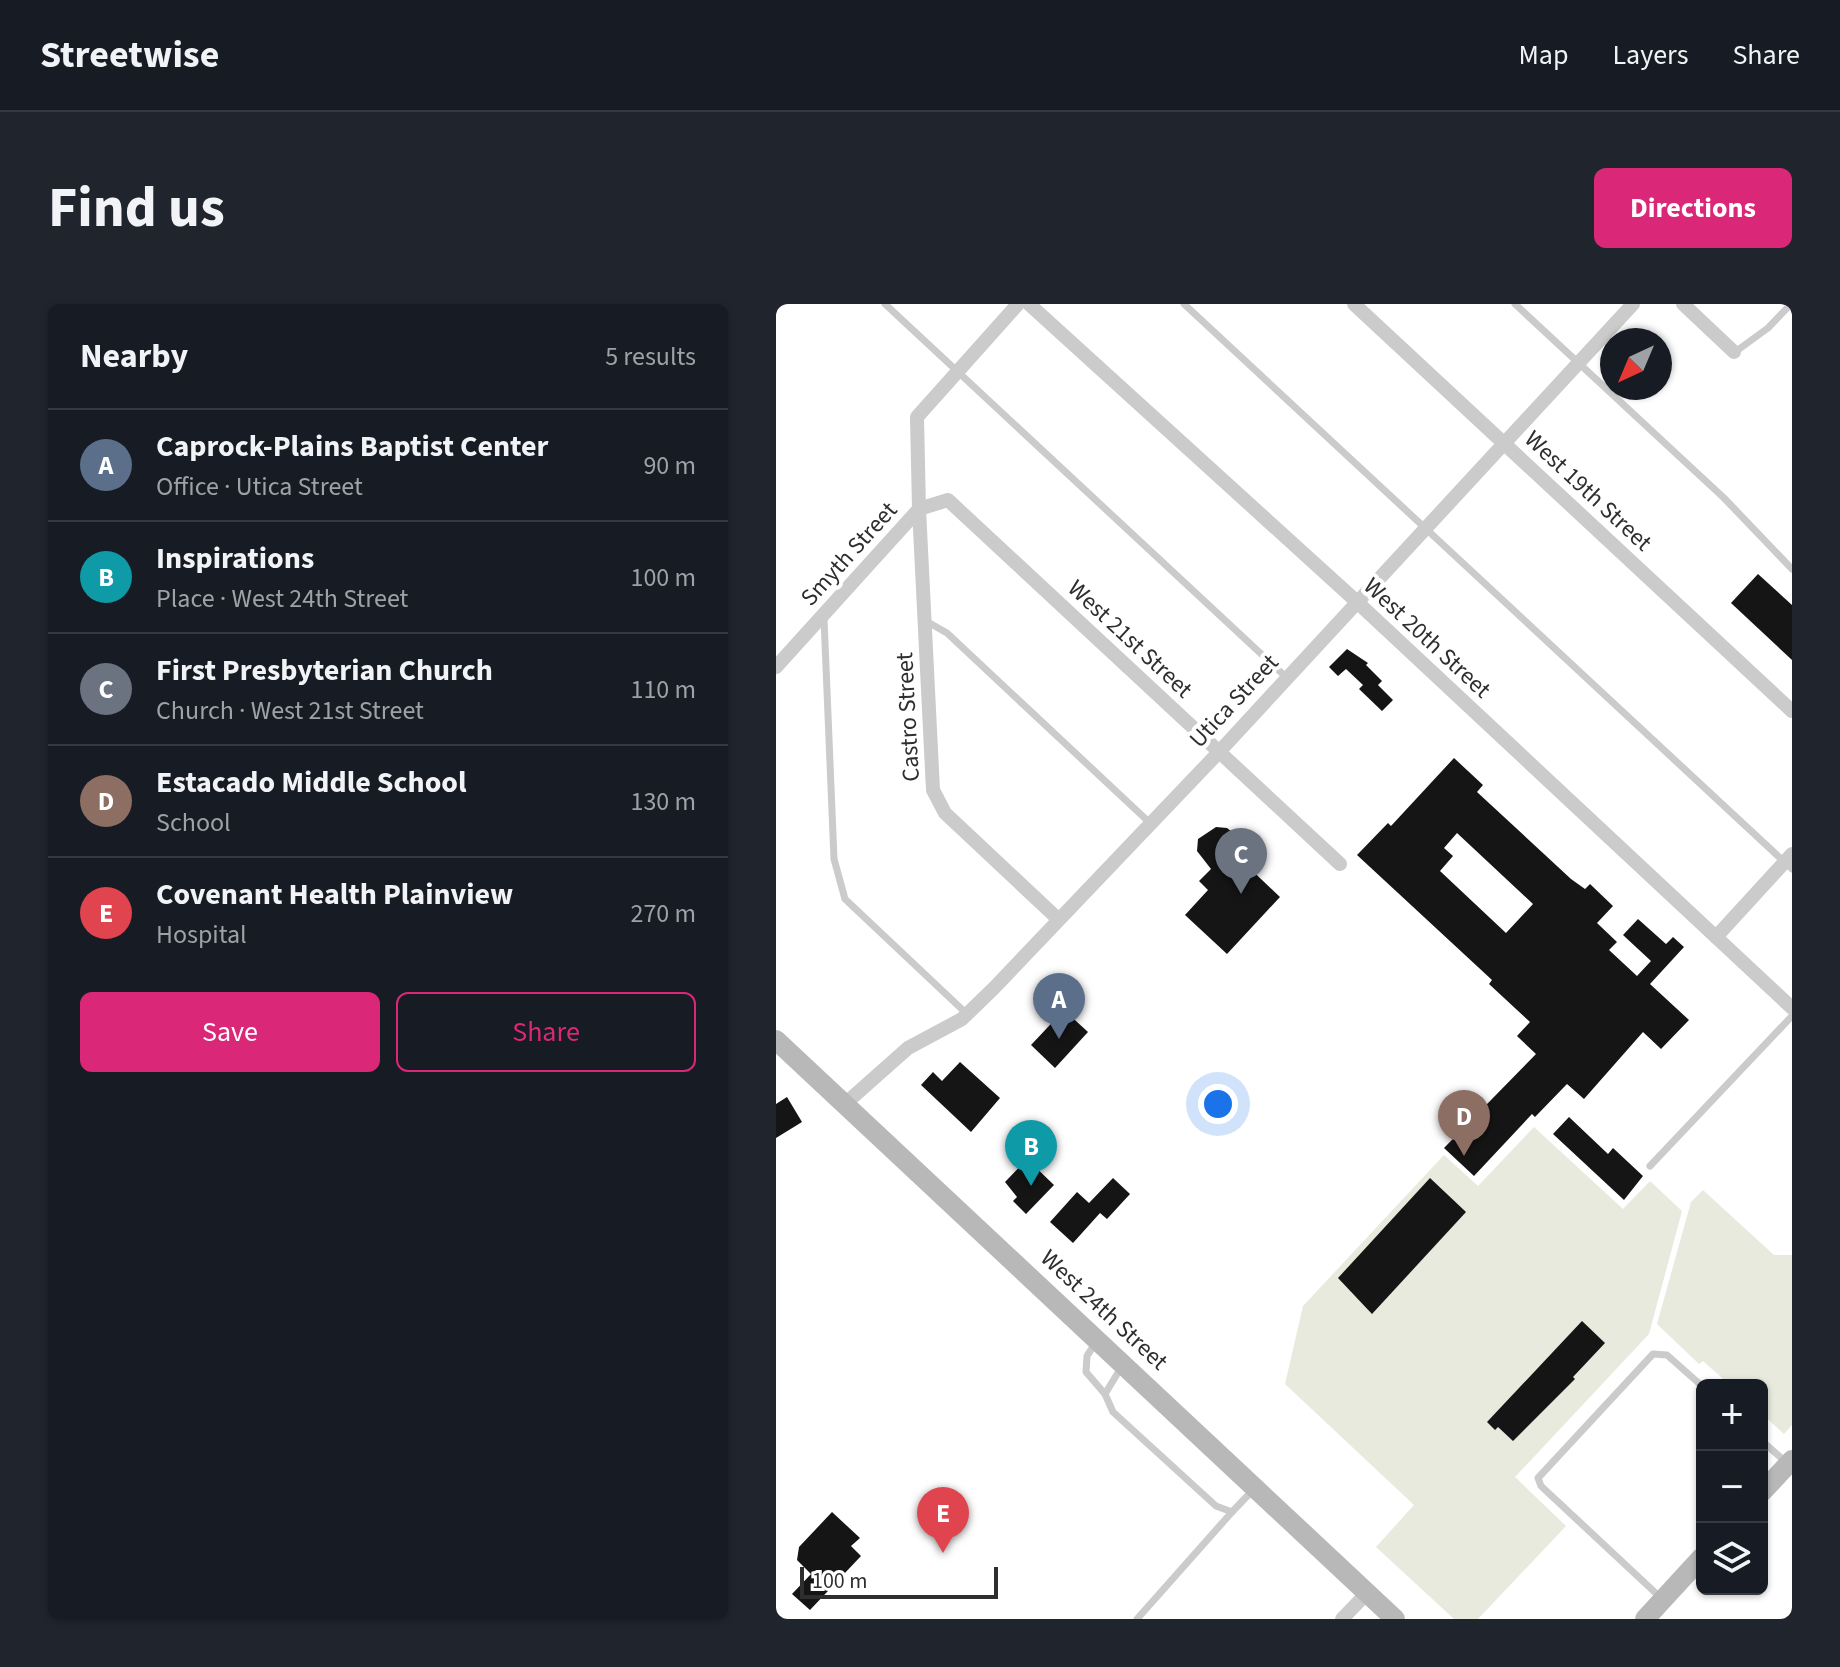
<!DOCTYPE html>
<html lang="en">
<head>
<meta charset="utf-8">
<style>
  body { margin:0; font-family:"Source Sans 3",sans-serif; background:#20242c; color:#f1f3f6 }
  .controls { position:absolute; right:24px; bottom:24px; display:grid; overflow:hidden; border-radius:12px; box-shadow:0 2px 6px #0004 }
  .controls button { width:72px; height:72px; display:grid; place-items:center; padding:0; border:0; border-bottom:2px solid #363941; background:#171b24; color:#f1f3f6; font:40px sans-serif }
  .compass { position:absolute; left:824px; top:24px; width:72px; height:72px; border-radius:50%; background:#171b24; box-shadow:0 2px 6px #0004; rotate:224deg }
  .scale { position:absolute; left:24px; bottom:20px; width:198px; box-sizing:border-box; padding-left:8px; border:4px solid #2e2e2e; border-top:0; font-size:22px; line-height:28px; white-space:nowrap; color:#2e2e2e; -webkit-text-stroke:6px #fff; paint-order:stroke }
  .you { position:absolute; left:442px; top:800px; width:28px; height:28px; margin:-20px; border:6px solid #fff; border-radius:50%; background:#1a73e8; box-shadow:0 0 0 12px #1a73e833 }
  .badge { display:grid; place-items:center; width:52px; height:52px; border-radius:50%; background:#db2777; color:#fff; font-size:26px; font-weight:700 }
  .pin { position:absolute; translate:-50% -66px; filter:drop-shadow(0 2px 4px #0008) }
  .pin::after { content:''; position:absolute; top:42px; width:28px; height:24px; background:inherit; clip-path:polygon(0 0,100% 0,50% 100%) }
  .list { margin:0; padding:0; list-style:none }
  h2 { display:flex; justify-content:space-between; align-items:center; height:104px; margin:0; padding:0 32px; font-size:34px }
  h2 small { font-size:26px; font-weight:400; color:#9ea1a6 }
  .list li { display:grid; grid-template-columns:52px 1fr auto; gap:24px; align-items:center; box-sizing:border-box; height:112px; padding:0 32px; border-top:2px solid #363941 }
  .list b { display:block; font-size:30px; white-space:nowrap }
  .list p { margin:0; font-size:26px; white-space:nowrap; color:#9ea1a6 }
  .list em { font-size:26px; font-style:normal; color:#9ea1a6 }
  .actions { display:flex; gap:16px; padding:24px 32px }
  .actions a { flex:1; padding:18px 0; border:2px solid #db2777; border-radius:12px; text-align:center; font-size:28px; color:#db2777 }
  .actions .main { background:#db2777; color:#fff }
  .icon { flex:none; width:44px; height:44px; fill:none; stroke:currentColor; stroke-width:2; stroke-linecap:round; stroke-linejoin:round }
  .map { position:relative; flex:none; width:1016px; height:1315px; overflow:hidden; border-radius:12px }
  header { display:flex; align-items:center; gap:48px; box-sizing:border-box; height:112px; padding:0 40px; background:#171b24; border-bottom:2px solid #363941 }
  header strong { font-size:38px }
  nav { display:flex; gap:44px; margin-inline-start:auto; font-size:28px }
  .intro { display:flex; align-items:center; justify-content:space-between; box-sizing:border-box; height:192px; padding:0 48px }
  h1 { margin:0; font-size:56px }
  .button { padding:20px 36px; border-radius:12px; background:#db2777; color:#fff; font-size:28px; font-weight:700 }
  main { display:flex; gap:48px; padding:0 48px }
  aside { flex:1; background:#171b24; border-radius:12px; box-shadow:0 2px 6px #0004 }
  .map>svg:first-child { display:block }
  .green { fill:#e7eadd }
  .building { fill:#151515; fill-rule:evenodd }
  .lines { fill:none; stroke-linecap:round; stroke-linejoin:round }
  .lane { stroke:#cbcbcb; stroke-width:7 }
  .street { stroke:#cbcbcb; stroke-width:14 }
  .secondary { stroke:#b8b8b8; stroke-width:20 }
  .labels { text-anchor:middle; dominant-baseline:central; stroke-width:8; stroke-linejoin:round; paint-order:stroke }
  .street-label { font-size:24px; fill:#2e2e2e; stroke:#fff }
</style>
</head>
<body>
<header>
<strong>Streetwise</strong>
<nav><a>Map</a><a>Layers</a><a>Share</a></nav>
</header>
<div class="intro"><h1>Find us</h1><a class="button">Directions</a></div>
<main>
<aside>
<h2>Nearby<small>5 results</small></h2>
<ul class="list">
<li><span class="badge" style="background:#5c6f8a">A</span><div><b>Caprock-Plains Baptist Center</b><p>Office · Utica Street</p></div><em>90 m</em></li>
<li><span class="badge" style="background:#0f9aa8">B</span><div><b>Inspirations</b><p>Place · West 24th Street</p></div><em>100 m</em></li>
<li><span class="badge" style="background:#6b7280">C</span><div><b>First Presbyterian Church</b><p>Church · West 21st Street</p></div><em>110 m</em></li>
<li><span class="badge" style="background:#8d6e63">D</span><div><b>Estacado Middle School</b><p>School</p></div><em>130 m</em></li>
<li><span class="badge" style="background:#e0444e">E</span><div><b>Covenant Health Plainview</b><p>Hospital</p></div><em>270 m</em></li>
</ul>
<div class="actions"><a class="main">Save</a><a>Share</a></div>
</aside>
<div class="map">
<svg width="1016" height="1315" viewBox="0 0 1016 1315">
  <rect width="100%" height="100%" fill="#fff"/>
  <g class="green">
    <path d="M758 823 847 905 874 877 906 907 873 1030 739 1173 790 1222 702 1315H678L600 1243 638 1201 509 1080 527 1002 668 851 702 882Z"/>
    <path d="M927 886 998 951H1016V1121L1008 1130 986 1110V1081H954L927 1057 923 1060 881 1020 915 898Z"/>
  </g>
  <g class="building">
    <path d="M982 270 1016 301V356L955 299Z"/>
    <path d="M571 345 592 359 590 361 606 377 602 381 617 396 606 407 583 385 587 381 570 365 562 372 553 363Z"/>
    <path d="M678 454 707 481 701 488 795 575 809 585 814 580 837 602 821 619 841 638 833 646 861 672 875 657 847 631 862 615 890 640 897 633 908 643 874 680 913 716 885 745 867 728 808 795 791 780 759 813 756 810 698 872 668 844 760 750 741 732 754 718 713 680 716 676 581 551 612 519 615 522ZM681 529 757 600 730 629 664 567 677 552 668 544Z"/>
    <path d="M440 523 451 524 461 532 466 543 465 556 504 593 451 650 409 611 432 586 423 577 435 565 421 547 422 535Z"/>
    <path d="M288 706 312 728 279 764 255 741Z"/>
    <path d="M184 758 224 794 195 828 145 781 157 768 166 777Z"/>
    <path d="M11 793 26 818 0 834V800Z"/>
    <path d="M793 813 832 850 837 844 867 872 848 896 777 830Z"/>
    <path d="M251 855 278 881 250 910 237 897 241 893 229 878Z"/>
    <path d="M337 874 354 890 331 915 324 909 297 939 274 918 301 888 313 899Z"/>
    <path d="M654 874 690 908 596 1010 562 974Z"/>
    <path d="M806 1017 829 1039 797 1073 799 1075 737 1137 722 1123 719 1126 711 1118Z"/>
    <path d="M56 1208 84 1234 75 1242 85 1252 34 1306 16 1290 35 1270 21 1256 23 1243Z"/>
  </g>
  <g class="lines">
    <g class="lane">
      <path d="M109 0 510 373"/>
      <path d="M408 0 1016 565"/>
      <path d="M739 0 948 194 1016 265"/>
      <path d="M959 48 992 24 1015 0"/>
      <path d="M48 315 58 555 69 595 191 710"/>
      <path d="M150 317 171 329 374 519"/>
      <path d="M874 862 1016 712"/>
      <path d="M320 1038 311 1052 310 1068 329 1090"/>
      <path d="M346 1062 329 1090 337 1108 440 1202 456 1208 477 1186"/>
      <path d="M986 1137 1011 1159"/>
      <path d="M885 1294 765 1182 762 1174 877 1050 891 1051 926 1082"/>
      <path d="M361 1315 456 1208"/>
    </g>
    <g class="street">
      <path d="M253 0 580 297 1016 704"/>
      <path d="M578 0 1016 407"/>
      <path d="M907 0 958 48"/>
      <path d="M0 363 143 205 141 113 242 0"/>
      <path d="M282 615 169 509 157 486 143 205 172 196 564 560"/>
      <path d="M940 633 1016 550"/>
      <path d="M70 799 132 744 186 715 218 684 443 448 857 0"/>
      <path d="M566 1315 591 1289"/>
    </g>
    <g class="secondary">
      <path d="M0 736 619 1315"/>
      <path d="M986 1188 1016 1156"/>
      <path d="M869 1315 926 1253"/>
    </g>
  </g>
  <g class="labels">
    <g class="street-label">
      <text transform="translate(812 187) rotate(43)">West 19th Street</text>
      <text transform="translate(73 250) rotate(-48)">Smyth Street</text>
      <text transform="translate(651 334) rotate(43)">West 20th Street</text>
      <text transform="translate(354 335) rotate(43)">West 21st Street</text>
      <text transform="translate(458 397) rotate(-47)">Utica Street</text>
      <text transform="translate(132 413) rotate(-93)">Castro Street</text>
      <text transform="translate(328 1006) rotate(43)">West 24th Street</text>
    </g>
  </g>
</svg>
<div class="controls">
<button>+</button>
<button>−</button>
<button><svg class="icon" aria-label="layers" viewBox="0 0 24 24"><path d="M12 4l9 5-9 5-9-5zM3 14l9 5 9-5"/></svg></button>
</div>
<svg class="compass" viewBox="-18 -18 36 36"><path d="M0-13l5 13h-10z" fill="#e53935"/><path d="M0 13l5-13h-10z" fill="#9ea1a6"/></svg>
<div class="scale">100 m</div>
<div class="you"></div>
<div class="pin badge" style="left:283px;top:735px;background:#5c6f8a">A</div>
<div class="pin badge" style="left:255px;top:882px;background:#0f9aa8">B</div>
<div class="pin badge" style="left:465px;top:590px;background:#6b7280">C</div>
<div class="pin badge" style="left:688px;top:852px;background:#8d6e63">D</div>
<div class="pin badge" style="left:167px;top:1249px;background:#e0444e">E</div>
</div>
</main>
</body>
</html>
